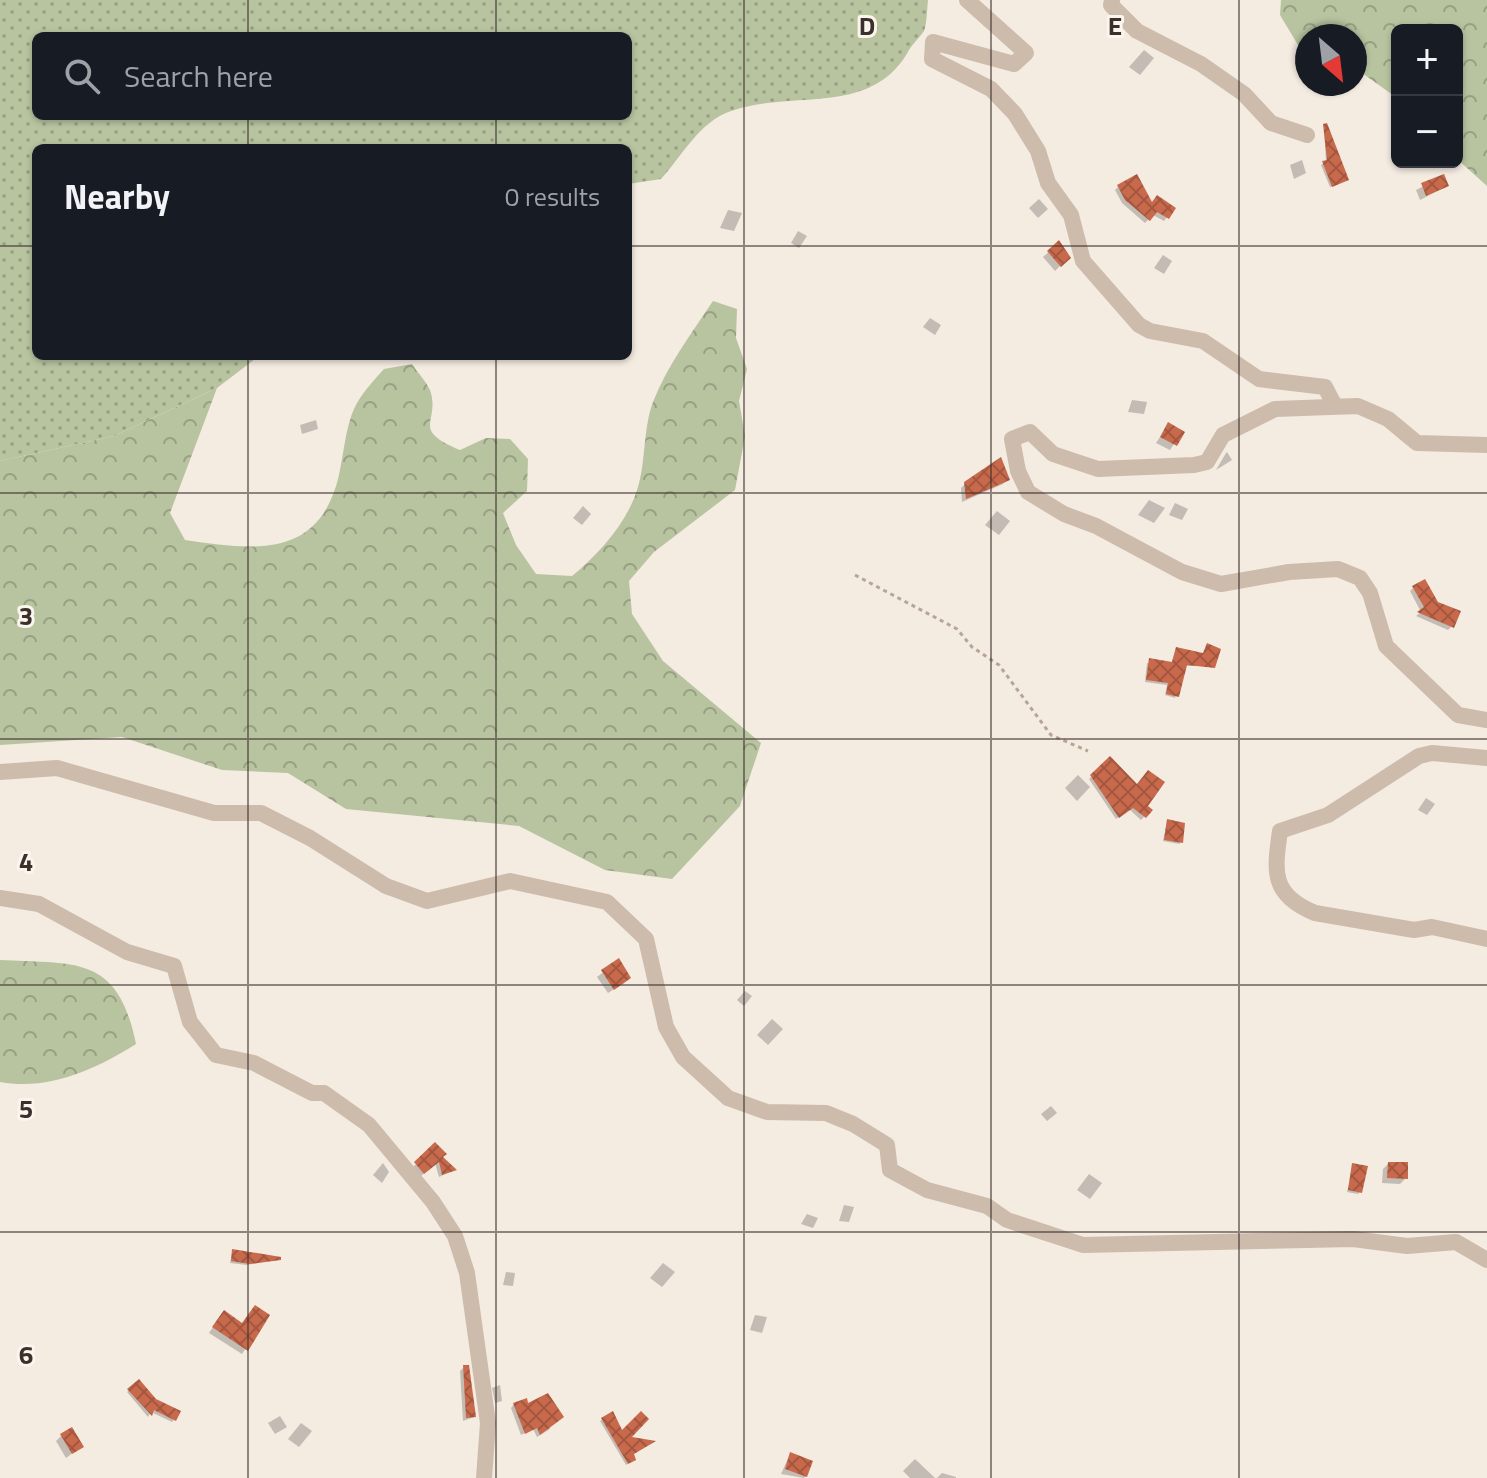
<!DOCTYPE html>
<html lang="en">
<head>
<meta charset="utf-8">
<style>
  body { margin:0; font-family:"Titillium Web",sans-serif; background:#242831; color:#f1f3f6 }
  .controls { position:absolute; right:24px; top:24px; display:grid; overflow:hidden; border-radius:12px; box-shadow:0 2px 6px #0004 }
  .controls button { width:72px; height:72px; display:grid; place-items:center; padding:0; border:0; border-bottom:2px solid #363941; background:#171b24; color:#f1f3f6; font:40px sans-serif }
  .compass { position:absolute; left:1295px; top:24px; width:72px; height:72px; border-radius:50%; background:#171b24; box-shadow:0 2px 6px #0004; rotate:152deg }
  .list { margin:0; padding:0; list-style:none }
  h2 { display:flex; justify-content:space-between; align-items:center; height:104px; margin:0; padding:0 32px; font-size:34px }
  h2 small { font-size:26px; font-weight:400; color:#9ea1a6 }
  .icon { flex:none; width:44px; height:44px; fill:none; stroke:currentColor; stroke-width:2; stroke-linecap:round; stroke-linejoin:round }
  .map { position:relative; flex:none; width:1487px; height:1478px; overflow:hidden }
  .search { position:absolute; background:#171b24; box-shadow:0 2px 6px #0004; left:32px; top:32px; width:600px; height:88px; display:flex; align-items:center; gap:20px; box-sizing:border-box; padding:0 28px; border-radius:12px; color:#9ea1a6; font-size:30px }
  .panel { position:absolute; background:#171b24; box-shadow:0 2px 6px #0004; left:32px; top:144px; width:600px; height:216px; border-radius:12px }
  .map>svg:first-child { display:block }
  .grass { fill:url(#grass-dots); fill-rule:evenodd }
  .forest { fill:url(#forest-crowns) }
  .shadow { fill:#0003 }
  .building { fill:url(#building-cross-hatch) }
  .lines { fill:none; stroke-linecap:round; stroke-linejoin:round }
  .path { stroke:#b9a596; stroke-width:3; stroke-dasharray:4 4; stroke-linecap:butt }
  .street { stroke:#cdbbac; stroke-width:16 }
  .grid { fill:none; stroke:#3b302b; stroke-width:2; stroke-opacity:0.55 }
  .grid-label { font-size:26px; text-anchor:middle; font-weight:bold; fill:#3b302b; stroke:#fbf5ee; stroke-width:6; stroke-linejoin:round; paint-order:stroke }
</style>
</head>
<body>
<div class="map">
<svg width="1487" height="1478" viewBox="0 0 1487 1478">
  <defs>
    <pattern id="grass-dots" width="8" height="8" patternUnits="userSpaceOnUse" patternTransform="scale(2)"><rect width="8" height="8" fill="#b8c4a0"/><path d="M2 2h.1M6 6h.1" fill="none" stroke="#97a083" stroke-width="1.8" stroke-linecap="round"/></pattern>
    <pattern id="forest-crowns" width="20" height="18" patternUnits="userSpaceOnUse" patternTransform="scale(2)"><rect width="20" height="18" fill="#b8c4a0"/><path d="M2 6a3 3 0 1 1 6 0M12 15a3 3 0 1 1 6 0" fill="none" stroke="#97a083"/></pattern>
    <pattern id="building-cross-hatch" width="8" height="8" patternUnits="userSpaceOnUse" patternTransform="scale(2)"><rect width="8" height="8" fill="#c8694b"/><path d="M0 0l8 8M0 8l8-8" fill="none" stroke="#a4573f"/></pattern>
  </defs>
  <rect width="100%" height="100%" fill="#f4ebe1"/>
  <path class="grass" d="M0 0H928C927 9 927 23 924 31 920 37 913 43 909 50 872 118 792 89 731 111 699 122 683 155 661 179L628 184V148H36V356H259L217 388 114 436 0 461ZM36 36H628V116H36Z"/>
  <g class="forest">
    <path d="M1281 0H1487V186L1457 159V30H1397V98L1355 68V36H1307V50H1301L1280 15Z"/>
    <path d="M713 301 737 309 736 338 747 369 739 401 745 436 735 490 654 552 629 581 632 614 663 661 761 743 740 806 672 879 605 870 519 826 346 809 288 773 222 770 122 737 0 745V461L114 436 217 388 170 513 185 540C255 550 319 560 339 475 344 453 346 422 357 403 364 391 375 379 384 369L412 364C417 372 426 381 430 390 441 422 409 429 460 450L486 438 510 439 528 459 527 491 503 513 516 545 536 574 572 576C599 554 628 522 638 487 646 460 643 429 653 402 667 366 691 334 713 301Z"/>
    <path d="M0 960C77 964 118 955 136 1044 96 1069 49 1091 0 1082Z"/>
  </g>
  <g class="shadow">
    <path d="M1144 50 1154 58 1140 75 1129 67Z"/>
    <path d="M1324 126 1344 181 1330 187 1321 165 1326 162Z"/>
    <path d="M1302 160 1306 173 1294 179 1290 165Z"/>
    <path d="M1443 176 1447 186 1420 200 1416 190Z"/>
    <path d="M1118 187 1151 205 1173 209 1164 221 1153 215 1145 223 1122 203 1115 190Z"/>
    <path d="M1039 199 1048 209 1038 218 1029 208Z"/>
    <path d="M728 210 742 213 734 231 720 228Z"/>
    <path d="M798 231 807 236 799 248 791 243Z"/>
    <path d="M1059 243 1068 258 1055 271 1043 257Z"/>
    <path d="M1163 255 1172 261 1164 274 1154 268Z"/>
    <path d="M930 318 941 325 935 335 923 327Z"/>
    <path d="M1132 400 1147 402 1144 414 1128 412Z"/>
    <path d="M316 420 318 429 302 434 300 425Z"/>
    <path d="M1168 425 1182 432 1170 450 1156 443Z"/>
    <path d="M1227 452 1232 460 1216 470 1226 453Z"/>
    <path d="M1008 479 1003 484 962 502 961 488 965 484Z"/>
    <path d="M1149 500 1165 508 1154 523 1138 515Z"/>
    <path d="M1175 503 1188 509 1182 520 1169 515Z"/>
    <path d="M583 506 591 514 582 525 573 518Z"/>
    <path d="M997 511 1010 521 999 535 985 525Z"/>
    <path d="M1413 588 1452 626 1448 630 1416 616 1421 612 1410 591Z"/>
    <path d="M1176 649 1213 666H1184L1175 698 1165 695 1167 685 1145 682 1147 663 1171 664Z"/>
    <path d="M1110 759 1150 810 1141 820 1129 809 1116 819 1089 779Z"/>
    <path d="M1078 775 1090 787 1077 801 1065 788Z"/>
    <path d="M1426 798 1435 804 1427 815 1418 810Z"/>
    <path d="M1167 821 1181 842 1179 844 1163 841Z"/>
    <path d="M618 961 624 983 608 993 597 977Z"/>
    <path d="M745 991 752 996 744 1006 737 1000Z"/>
    <path d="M772 1019 783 1029 768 1045 757 1035Z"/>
    <path d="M1051 1106 1057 1113 1047 1121 1041 1114Z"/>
    <path d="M435 1145 441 1157 454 1170 439 1177 435 1163 420 1177 412 1168Z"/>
    <path d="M383 1163 389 1172 382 1183 373 1175Z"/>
    <path d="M1388 1164 1406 1178 1400 1184 1382 1183 1383 1169Z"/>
    <path d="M1353 1165 1360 1192 1358 1194 1347 1192Z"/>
    <path d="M1089 1174 1102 1183 1090 1199 1077 1190Z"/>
    <path d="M844 1205 854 1207 849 1222 839 1221Z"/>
    <path d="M807 1214 818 1218 813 1228 801 1224Z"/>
    <path d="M233 1251 279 1259 247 1265 230 1263Z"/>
    <path d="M663 1263 675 1272 662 1287 650 1278Z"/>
    <path d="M506 1272 515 1273 513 1286 503 1285Z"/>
    <path d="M267 1315 242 1354 209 1333 220 1317 241 1325Z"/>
    <path d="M755 1315 767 1317 762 1333 750 1330Z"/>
    <path d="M464 1367 474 1417 463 1421 460 1371Z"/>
    <path d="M138 1382 174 1420 172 1422 151 1412 148 1417 127 1392Z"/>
    <path d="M500 1385 502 1401 495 1403 492 1388Z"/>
    <path d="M514 1404 549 1425 550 1429 537 1437 533 1429 521 1435 511 1408Z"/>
    <path d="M612 1414 628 1439 632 1461 626 1465 600 1421Z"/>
    <path d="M280 1416 287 1427 275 1434 268 1423Z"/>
    <path d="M301 1423 312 1431 299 1447 288 1439Z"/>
    <path d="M61 1436 81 1447 66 1458 56 1441Z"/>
    <path d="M790 1454 806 1476 804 1478 781 1474Z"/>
    <path d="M915 1459 935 1478H910L903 1471Z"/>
    <path d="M942 1473 956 1477V1478H937Z"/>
  </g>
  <g class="building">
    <path d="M1327 123 1349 180 1332 187 1322 161 1327 160 1323 124Z"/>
    <path d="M1137 174 1152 202 1157 195 1176 208 1169 219 1157 212 1150 221 1125 200 1117 185Z"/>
    <path d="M1444 174 1449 186 1426 196 1421 183Z"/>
    <path d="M1059 240 1071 258 1061 267 1047 251Z"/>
    <path d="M1168 422 1185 432 1177 446 1160 437Z"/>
    <path d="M1001 457 1010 480 966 499 964 482Z"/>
    <path d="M1425 579 1438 602 1461 611 1454 628 1417 612 1424 607 1412 586Z"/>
    <path d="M1207 643 1221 649 1215 668 1187 665 1179 697 1166 694 1168 683 1146 680 1149 658 1172 662 1176 647 1203 653Z"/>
    <path d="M1110 756 1137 784 1148 770 1165 782 1148 806 1153 810 1146 818 1133 808 1119 818 1090 775Z"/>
    <path d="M1167 819 1185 823 1183 843 1164 840Z"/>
    <path d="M619 958 631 978 614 990 601 970Z"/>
    <path d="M435 1142 447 1154 443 1157 457 1170 442 1175 439 1162 424 1174 414 1162Z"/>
    <path d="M1388 1162H1408V1179L1387 1178Z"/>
    <path d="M1352 1163 1368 1166 1362 1193 1348 1190Z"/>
    <path d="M232 1249 281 1257V1260L250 1264 231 1261Z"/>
    <path d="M255 1305 270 1315 248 1351 212 1327 224 1310 242 1323Z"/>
    <path d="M463 1365H469L476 1417 466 1418Z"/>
    <path d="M139 1379 156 1399 181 1411 176 1421 154 1410 152 1416 127 1389Z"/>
    <path d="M548 1393 564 1417 540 1435 537 1428 525 1434 513 1403 527 1398 528 1403Z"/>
    <path d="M613 1411 622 1430 641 1411 649 1419 632 1437 656 1441 634 1454 636 1460 628 1464 601 1418Z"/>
    <path d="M72 1427 84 1447 72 1454 60 1434Z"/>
    <path d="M790 1452 813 1461 807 1477 785 1469Z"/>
  </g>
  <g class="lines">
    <path class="path" d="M855 575 957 629 972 647 999 665 1051 735 1088 751"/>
    <g class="street">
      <path d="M967 0 1026 53 1014 64 933 42 932 59 991 89 1015 114 1038 151 1048 183 1071 215 1083 261 1139 325 1150 331 1203 341 1259 379 1325 387 1335 406"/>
      <path d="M1112 0 1111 5 1137 31 1201 64 1244 94 1271 123 1307 135"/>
      <path d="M1487 445 1417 443 1388 419 1358 406 1275 409 1223 435 1207 462 1194 465 1098 469 1053 454 1030 432 1012 439 1018 471 1028 492 1064 514 1096 526 1182 572 1221 584 1289 572 1338 569 1360 578 1370 593 1386 646 1458 715 1487 720"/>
      <path d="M1487 758 1432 753 1419 756 1328 815 1280 831C1274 872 1271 895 1315 913L1414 930 1432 927 1487 939"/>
      <path d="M0 772 57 768 214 813H261L310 838 386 886 427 901 510 881 607 902 646 939 666 1027 683 1057 728 1098 767 1112 826 1113 853 1124 887 1145 890 1170 927 1190 987 1206 1007 1220 1083 1245 1353 1239 1407 1246 1456 1242 1487 1260"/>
      <path d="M0 898 39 904 127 952 174 966 190 1022 216 1055 254 1063 312 1093H324L369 1125 433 1202 455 1236 467 1273 488 1423 484 1478"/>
    </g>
  </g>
  <path class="grid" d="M248 0V36M496 0V36M744 0V1478M991 0V1478M1239 0V1478M248 116V148M496 116V148M0 246H36M628 246H1487M248 356V1478M496 356V1478M0 493H1487M0 739H1487M0 985H1487M0 1232H1487"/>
  <g class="grid-label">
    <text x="867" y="35">D</text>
    <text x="1115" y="35">E</text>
    <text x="26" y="625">3</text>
    <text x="26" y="871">4</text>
    <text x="26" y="1118">5</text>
    <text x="26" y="1364">6</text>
  </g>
</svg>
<div class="controls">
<button>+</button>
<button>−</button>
</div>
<svg class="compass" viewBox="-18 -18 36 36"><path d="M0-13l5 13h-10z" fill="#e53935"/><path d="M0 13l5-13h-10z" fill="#9ea1a6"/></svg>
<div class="search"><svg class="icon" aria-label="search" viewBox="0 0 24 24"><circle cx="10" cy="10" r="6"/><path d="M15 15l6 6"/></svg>Search here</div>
<section class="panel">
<h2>Nearby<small>0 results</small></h2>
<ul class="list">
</ul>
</section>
</div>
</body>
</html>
